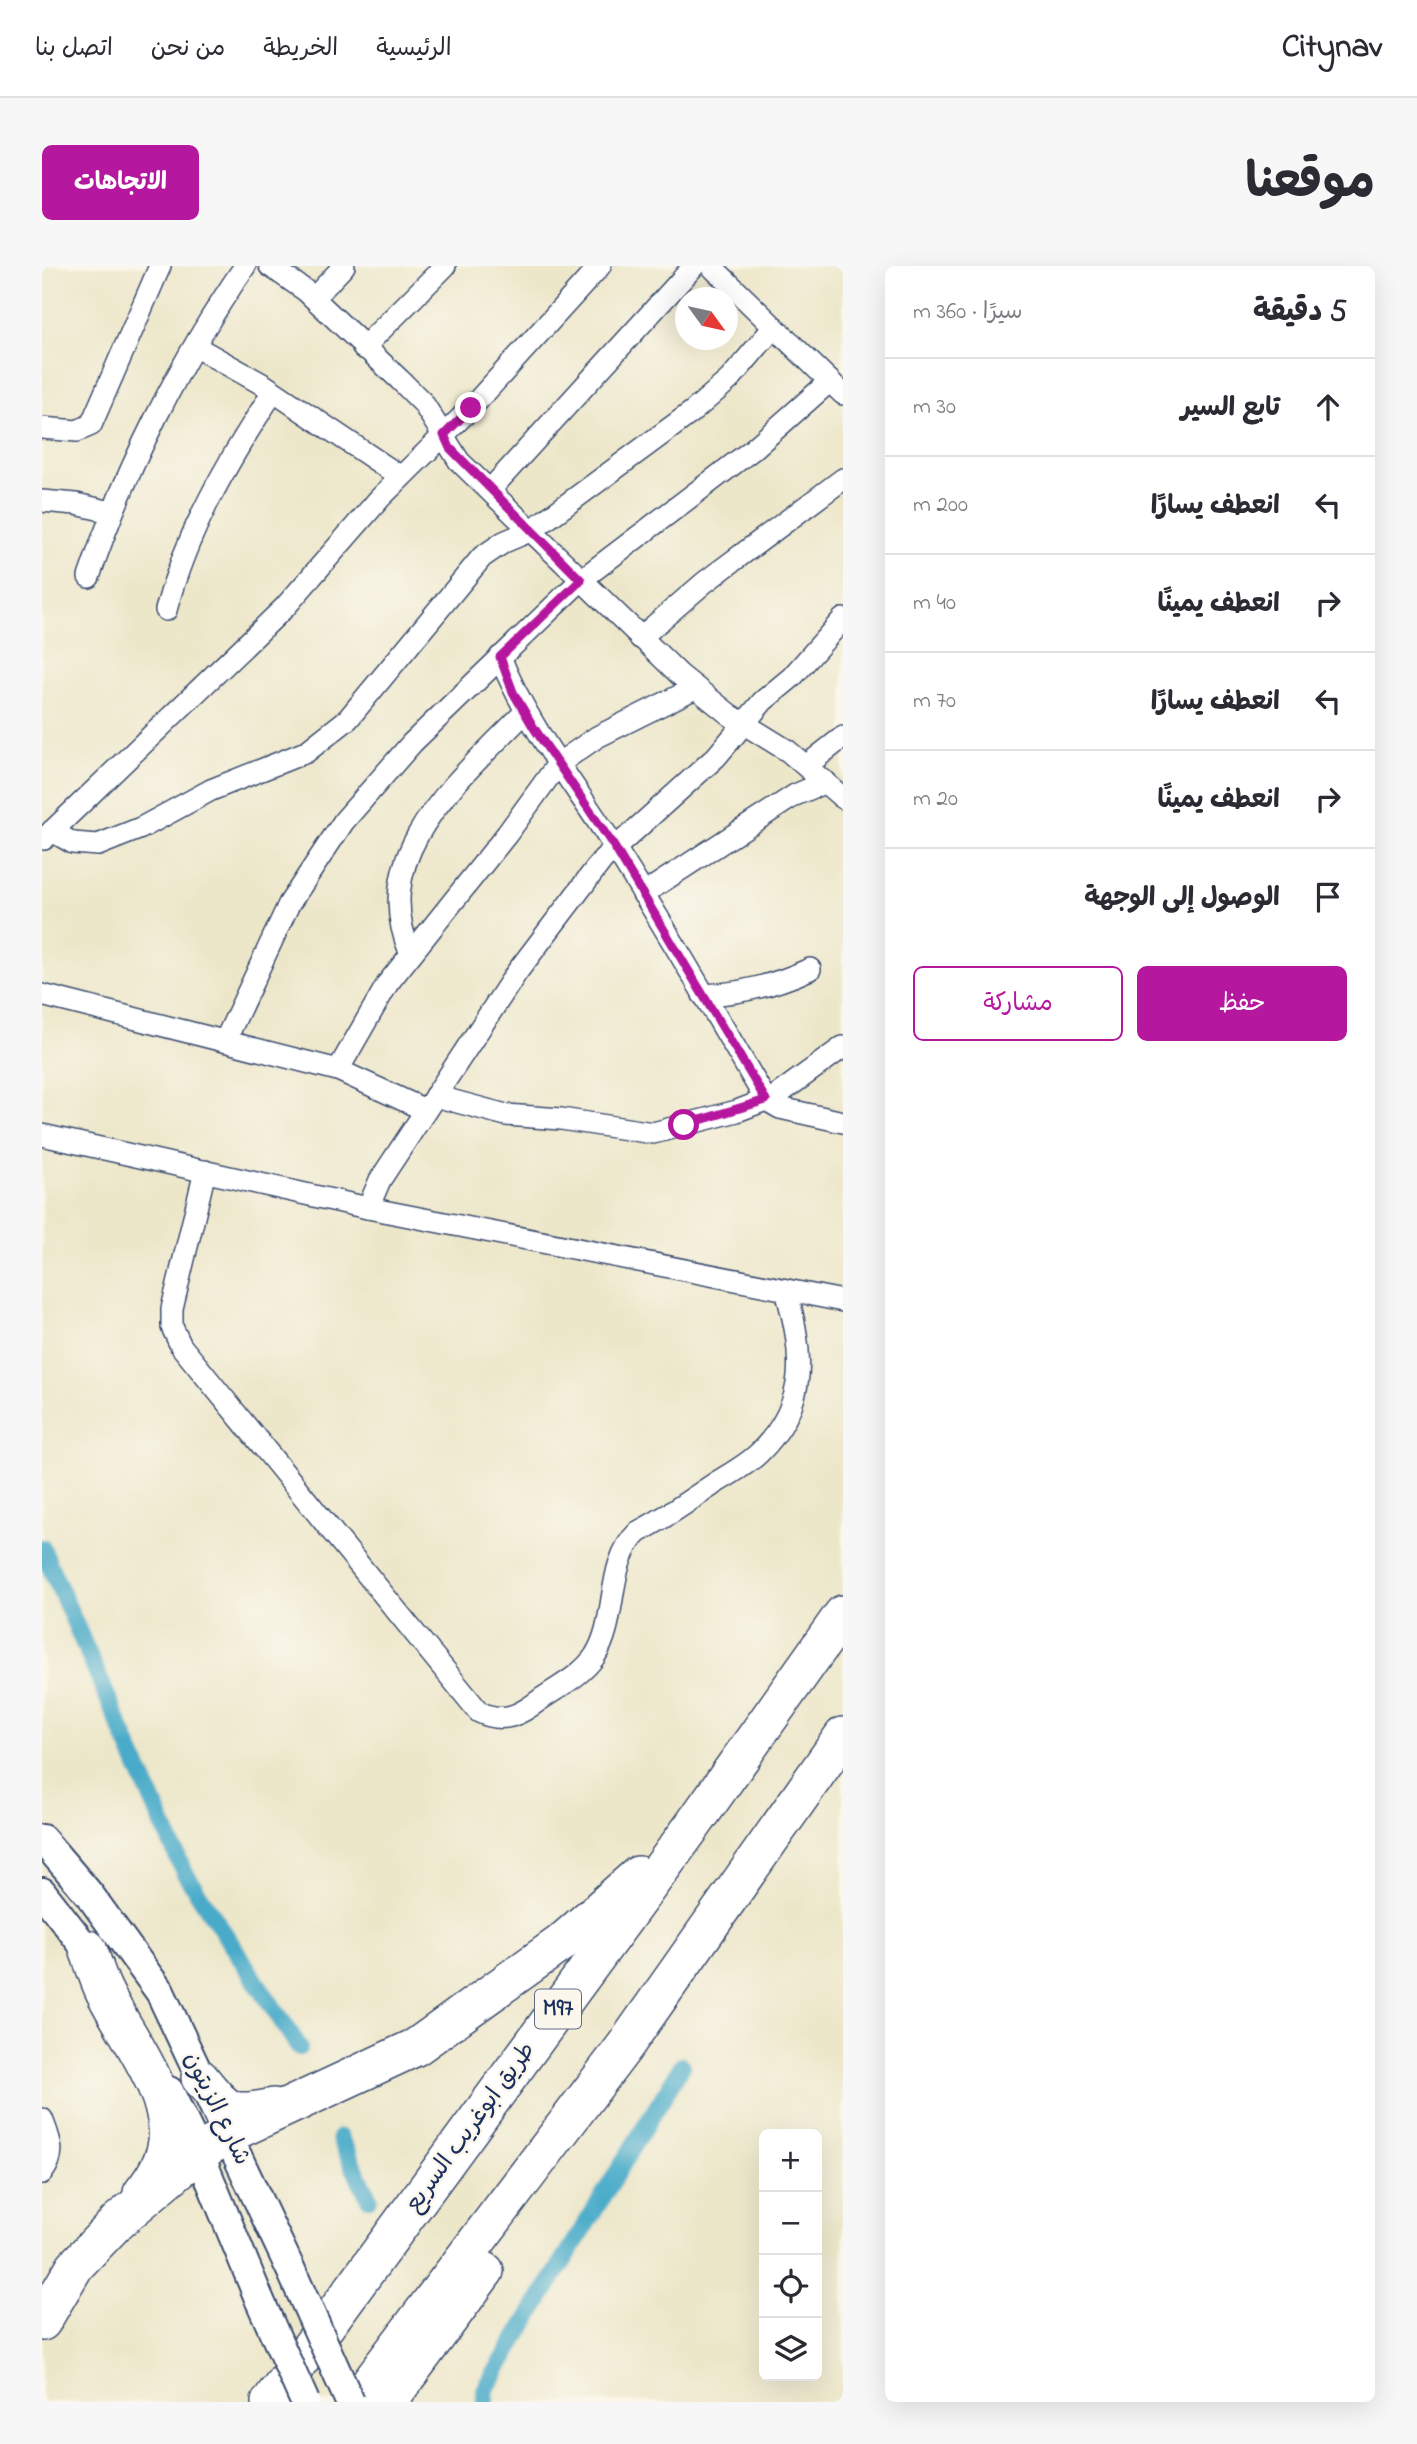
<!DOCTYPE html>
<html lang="ar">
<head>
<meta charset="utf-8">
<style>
  body { margin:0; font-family:"Indie Flower","Playpen Sans Arabic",sans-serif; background:#f7f7f7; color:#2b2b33; direction:rtl }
  .controls { position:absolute; right:21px; bottom:21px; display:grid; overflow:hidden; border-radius:10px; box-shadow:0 7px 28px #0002 }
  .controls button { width:63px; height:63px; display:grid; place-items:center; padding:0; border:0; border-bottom:2px solid #e1e1e2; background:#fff; color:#2b2b33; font:35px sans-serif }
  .compass { position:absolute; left:633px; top:21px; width:63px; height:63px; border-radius:50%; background:#fff; box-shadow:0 7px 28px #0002; rotate:123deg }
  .stop { position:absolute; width:21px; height:21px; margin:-16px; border:5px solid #b5179e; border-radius:50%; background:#fff }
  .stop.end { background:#b5179e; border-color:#fff; box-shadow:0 2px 7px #0008 }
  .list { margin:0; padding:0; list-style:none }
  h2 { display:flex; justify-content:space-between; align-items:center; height:91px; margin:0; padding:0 28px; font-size:30px }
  h2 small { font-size:23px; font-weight:400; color:#7c7c81 }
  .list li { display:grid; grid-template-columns:46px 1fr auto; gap:21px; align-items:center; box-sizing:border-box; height:98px; padding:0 28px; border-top:2px solid #e1e1e2 }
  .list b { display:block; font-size:26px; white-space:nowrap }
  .list em { font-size:23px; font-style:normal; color:#7c7c81 }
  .actions { display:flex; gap:14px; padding:21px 28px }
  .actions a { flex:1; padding:16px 0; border:2px solid #b5179e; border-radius:10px; text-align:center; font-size:24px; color:#b5179e }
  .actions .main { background:#b5179e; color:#fff }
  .icon { flex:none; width:38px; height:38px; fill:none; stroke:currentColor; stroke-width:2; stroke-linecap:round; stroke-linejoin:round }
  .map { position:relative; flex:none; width:801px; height:2136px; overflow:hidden; direction:ltr; border-radius:10px }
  header { display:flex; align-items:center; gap:42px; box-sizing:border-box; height:98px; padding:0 35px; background:#fff; border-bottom:2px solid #e1e1e2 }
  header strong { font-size:33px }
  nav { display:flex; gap:38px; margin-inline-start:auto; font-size:24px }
  .intro { display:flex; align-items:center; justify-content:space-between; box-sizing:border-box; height:168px; padding:0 42px }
  h1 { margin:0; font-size:49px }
  .button { padding:18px 32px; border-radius:10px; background:#b5179e; color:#fff; font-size:24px; font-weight:700 }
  main { display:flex; gap:42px; padding:0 42px }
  aside { flex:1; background:#fff; border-radius:10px; box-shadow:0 7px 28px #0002 }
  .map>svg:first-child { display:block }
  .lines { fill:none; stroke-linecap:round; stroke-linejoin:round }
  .canal { stroke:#49abc9; stroke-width:18 }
  .street-casing { stroke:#3a4b6e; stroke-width:24 }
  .secondary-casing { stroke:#3a4b6e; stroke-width:32 }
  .highway-casing { stroke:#3a4b6e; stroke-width:40 }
  .street { stroke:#fff; stroke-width:21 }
  .secondary { stroke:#fff; stroke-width:28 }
  .highway { stroke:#fff; stroke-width:37 }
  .secondary-bridge-casing { stroke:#3a4b6e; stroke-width:32; stroke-linecap:butt }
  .secondary-bridge { stroke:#fff; stroke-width:28 }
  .route { stroke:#b5179e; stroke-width:9 }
  .labels { text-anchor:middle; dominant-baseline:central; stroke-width:5; stroke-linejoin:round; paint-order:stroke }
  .shield { fill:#fbf7ec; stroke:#5e6b89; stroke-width:2 }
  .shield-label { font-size:23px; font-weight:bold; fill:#1b2f5e }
  .street-label { font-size:24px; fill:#1b2f5e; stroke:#fbf7ec }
</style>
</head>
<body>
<header>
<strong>Citynav</strong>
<nav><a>الرئيسية</a><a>الخريطة</a><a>من نحن</a><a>اتصل بنا</a></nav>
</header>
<div class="intro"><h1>موقعنا</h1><a class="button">الاتجاهات</a></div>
<main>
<aside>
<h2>5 دقيقة<small>سيرًا · 360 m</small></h2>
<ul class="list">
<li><svg class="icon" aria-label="ahead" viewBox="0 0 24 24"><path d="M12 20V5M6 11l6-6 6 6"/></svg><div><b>تابع السير</b></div><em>30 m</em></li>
<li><svg class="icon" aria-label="left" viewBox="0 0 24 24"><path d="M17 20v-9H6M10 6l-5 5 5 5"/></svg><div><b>انعطف يسارًا</b></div><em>200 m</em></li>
<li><svg class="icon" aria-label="right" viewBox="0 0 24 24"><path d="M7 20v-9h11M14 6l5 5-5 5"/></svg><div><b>انعطف يمينًا</b></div><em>40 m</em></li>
<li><svg class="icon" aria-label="left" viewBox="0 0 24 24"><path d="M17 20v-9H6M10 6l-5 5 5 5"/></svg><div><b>انعطف يسارًا</b></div><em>70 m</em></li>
<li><svg class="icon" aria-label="right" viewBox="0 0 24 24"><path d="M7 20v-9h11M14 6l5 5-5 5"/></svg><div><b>انعطف يمينًا</b></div><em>20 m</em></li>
<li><svg class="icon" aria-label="arrive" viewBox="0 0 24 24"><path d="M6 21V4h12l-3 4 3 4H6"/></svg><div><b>الوصول إلى الوجهة</b></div></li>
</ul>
<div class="actions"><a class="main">حفظ</a><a>مشاركة</a></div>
</aside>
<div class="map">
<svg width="801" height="2136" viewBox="0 0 801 2136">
  <rect width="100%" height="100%" fill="#fbf7ec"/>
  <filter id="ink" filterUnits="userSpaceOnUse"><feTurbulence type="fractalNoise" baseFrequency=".0143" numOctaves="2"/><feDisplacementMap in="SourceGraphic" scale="14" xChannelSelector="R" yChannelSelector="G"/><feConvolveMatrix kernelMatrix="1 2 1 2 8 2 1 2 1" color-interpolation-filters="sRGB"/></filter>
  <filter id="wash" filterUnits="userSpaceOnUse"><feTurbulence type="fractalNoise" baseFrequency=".00686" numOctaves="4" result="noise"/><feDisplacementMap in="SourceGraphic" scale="28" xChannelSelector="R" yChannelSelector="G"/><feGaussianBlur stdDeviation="1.57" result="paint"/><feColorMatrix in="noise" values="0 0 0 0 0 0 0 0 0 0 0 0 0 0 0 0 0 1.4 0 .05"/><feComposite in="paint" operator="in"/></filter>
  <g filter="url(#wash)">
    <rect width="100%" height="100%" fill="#ede7ca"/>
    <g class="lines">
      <g class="canal">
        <path d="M0 1282 142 1606 257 1781"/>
        <path d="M298 1872 327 1932"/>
        <path d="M444 2136 443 2124 640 1800"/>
      </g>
    </g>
  </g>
  <g filter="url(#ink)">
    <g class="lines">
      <defs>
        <g id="street">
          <path d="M228 0 264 25 358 114 381 137 417 195 638 409 688 449 746 485 801 532"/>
          <path d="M669 0 801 128"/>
          <path d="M272 32 302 0"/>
          <path d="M154 81 222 119 359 211"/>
          <path d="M321 82 403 0"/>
          <path d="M0 162 35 165 49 159 118 0"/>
          <path d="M448 224 652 0"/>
          <path d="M0 235 34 238 69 246"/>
          <path d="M47 311C82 206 140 91 203 0"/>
          <path d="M124 344C145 264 186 195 231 126"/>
          <path d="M598 372 663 316 801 213"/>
          <path d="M458 391C486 461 533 519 573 582 626 665 674 750 724 834L738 842 801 856"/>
          <path d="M764 500 801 471"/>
          <path d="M10 565 31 577 56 579 99 562 169 524 264 486 306 453 440 291 462 276 490 264 650 146 688 113 732 61"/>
          <path d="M2 573 243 341 338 232 429 142 558 0"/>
          <path d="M601 628 753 529 784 516"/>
          <path d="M369 688C323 587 420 512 483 446"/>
          <path d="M0 729 296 804 383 844"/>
          <path d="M661 729C700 728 733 719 768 703"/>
          <path d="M183 775 247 638 302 555 370 477 539 314 710 184 788 115"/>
          <path d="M296 804 346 717 465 568 516 498 555 471 653 422"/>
          <path d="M393 830 464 849 519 853 611 867 695 845 734 830 801 781"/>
          <path d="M0 869 326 942 801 1035"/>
          <path d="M163 905 130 1043V1061L139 1080 437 1446C462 1458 478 1449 499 1433 518 1420 540 1409 553 1390 577 1352 563 1298 596 1266 622 1253 645 1236 669 1220 684 1210 704 1200 717 1187 768 1137 761 1086 744 1024"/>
          <path d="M326 942 338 914 475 706 561 593 674 491 721 435 750 411 801 353"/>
          <path d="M0 1853C8 1874 15 1888 0 1907"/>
        </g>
        <g id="secondary">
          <path d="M0 1573 47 1628 118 1726 248 2002"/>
          <path d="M0 1626 56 1698"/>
          <path d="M127 1825 157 1887 218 2035"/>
        </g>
        <g id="highway">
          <path d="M46 1683C51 1696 55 1710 61 1723 81 1766 130 1825 125 1875 123 1894 112 1912 100 1927"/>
          <path d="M158 1812C186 1846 187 1850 231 1841"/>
          <path d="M0 2056 33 2000 76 1955 157 1887 187 1868 374 1781 519 1677 596 1609"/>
          <path d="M319 2128 583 1780 801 1470"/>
          <path d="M228 2136 649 1562 801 1348"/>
          <path d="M346 2136 443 2005"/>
        </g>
      </defs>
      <use href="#street" class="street-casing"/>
      <use href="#secondary" class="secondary-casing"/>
      <use href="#highway" class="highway-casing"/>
      <use href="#street" class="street"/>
      <use href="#secondary" class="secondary"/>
      <use href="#highway" class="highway"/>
      <defs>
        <g id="secondary-bridge">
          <path d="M248 2002 308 2136"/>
          <path d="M218 2035 263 2136"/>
        </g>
      </defs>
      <use href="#secondary-bridge" class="secondary-bridge-casing"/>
      <use href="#secondary-bridge" class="secondary-bridge"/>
    </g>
  </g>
  <g class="lines" filter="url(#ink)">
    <path class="route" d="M429 142 402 169 408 182 539 314 458 391 471 426 492 462 573 582 724 834 642 859"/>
  </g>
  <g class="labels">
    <rect class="shield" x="493" y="1723.5" width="46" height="39" rx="5"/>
    <g class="shield-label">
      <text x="516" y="1743">M97</text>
    </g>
    <g class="street-label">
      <text transform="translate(174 1843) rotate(64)">شارع الزيتون</text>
      <text transform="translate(429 1862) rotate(-54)">طريق ابوغريب السريع</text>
    </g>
  </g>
</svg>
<div class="controls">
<button>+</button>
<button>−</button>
<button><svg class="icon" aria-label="locate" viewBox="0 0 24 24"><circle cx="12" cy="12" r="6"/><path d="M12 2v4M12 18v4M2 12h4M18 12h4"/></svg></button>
<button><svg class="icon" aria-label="layers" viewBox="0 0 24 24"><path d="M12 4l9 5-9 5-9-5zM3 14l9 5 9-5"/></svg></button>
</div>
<svg class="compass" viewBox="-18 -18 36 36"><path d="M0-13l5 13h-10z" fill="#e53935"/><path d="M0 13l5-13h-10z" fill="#7c7c81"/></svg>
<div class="stop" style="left:642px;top:859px"></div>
<div class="stop end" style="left:429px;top:142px"></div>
</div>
</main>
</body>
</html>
